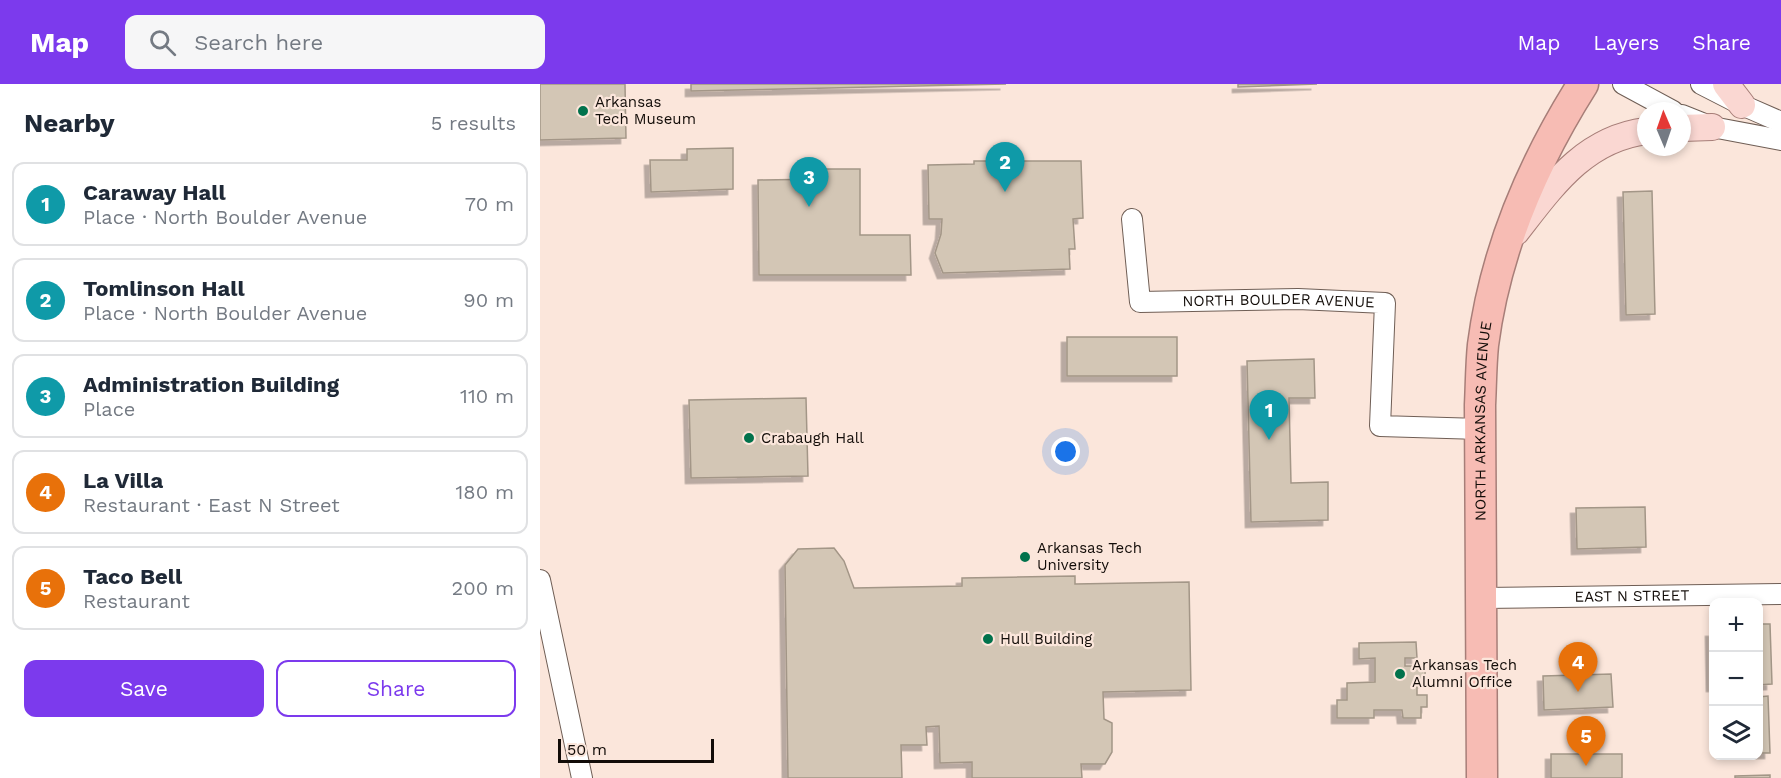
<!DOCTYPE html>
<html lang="en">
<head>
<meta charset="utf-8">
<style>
  body { margin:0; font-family:"Work Sans",sans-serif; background:#f6f6f7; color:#1f2937 }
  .controls { position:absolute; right:18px; bottom:18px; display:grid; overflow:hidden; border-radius:12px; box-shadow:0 3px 9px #0003 }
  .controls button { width:54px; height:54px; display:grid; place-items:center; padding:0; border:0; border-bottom:2px solid #e0e1e3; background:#fff; color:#1f2937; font:30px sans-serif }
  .compass { position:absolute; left:1097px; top:18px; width:54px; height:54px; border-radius:50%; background:#fff; box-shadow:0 3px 9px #0003; rotate:358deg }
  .scale { position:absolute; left:18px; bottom:15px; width:156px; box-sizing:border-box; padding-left:6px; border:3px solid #120c08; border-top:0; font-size:16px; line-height:21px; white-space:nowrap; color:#120c08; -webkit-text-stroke:4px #fbe6db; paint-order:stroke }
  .you { position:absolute; left:526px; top:368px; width:21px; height:21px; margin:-15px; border:4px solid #fff; border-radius:50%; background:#1a73e8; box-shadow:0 0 0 9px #1a73e833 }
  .badge { display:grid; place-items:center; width:39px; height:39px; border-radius:50%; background:#7c3aed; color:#fff; font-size:20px; font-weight:700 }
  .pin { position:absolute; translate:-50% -50px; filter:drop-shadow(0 2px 3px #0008) }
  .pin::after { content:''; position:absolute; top:32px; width:21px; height:18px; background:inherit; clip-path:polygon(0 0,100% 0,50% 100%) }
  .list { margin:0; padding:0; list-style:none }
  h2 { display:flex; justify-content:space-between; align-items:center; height:78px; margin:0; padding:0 24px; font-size:26px }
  h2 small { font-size:20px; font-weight:400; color:#747a83 }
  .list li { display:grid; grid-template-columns:39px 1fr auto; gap:18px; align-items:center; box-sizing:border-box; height:84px; margin:0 12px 12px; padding:0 12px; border:2px solid #e0e1e3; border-radius:12px }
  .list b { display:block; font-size:22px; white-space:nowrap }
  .list p { margin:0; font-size:20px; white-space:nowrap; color:#747a83 }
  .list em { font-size:20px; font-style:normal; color:#747a83 }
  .actions { display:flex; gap:12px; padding:18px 24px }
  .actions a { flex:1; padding:14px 0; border:2px solid #7c3aed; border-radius:12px; text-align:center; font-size:21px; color:#7c3aed }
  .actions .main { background:#7c3aed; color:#fff }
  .icon { flex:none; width:33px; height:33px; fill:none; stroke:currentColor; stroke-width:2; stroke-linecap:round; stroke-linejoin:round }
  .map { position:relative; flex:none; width:1241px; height:694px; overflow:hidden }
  header { display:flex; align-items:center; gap:36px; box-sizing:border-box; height:84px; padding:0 30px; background:#7c3aed; color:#fff }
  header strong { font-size:28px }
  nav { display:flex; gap:33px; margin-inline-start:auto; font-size:21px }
  .search { width:420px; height:54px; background:#f6f6f7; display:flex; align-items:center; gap:15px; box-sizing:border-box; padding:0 21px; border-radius:12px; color:#747a83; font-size:22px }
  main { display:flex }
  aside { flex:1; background:#fff }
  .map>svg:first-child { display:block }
  .building { fill:#d3c6b5; stroke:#a39687; stroke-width:1.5; filter:url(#shadow) }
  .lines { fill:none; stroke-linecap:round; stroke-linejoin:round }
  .minor-casing { stroke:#6f5e55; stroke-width:22 }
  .major-casing { stroke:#a77e78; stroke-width:28 }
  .highway-casing { stroke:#a77e78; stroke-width:33 }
  .minor { stroke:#fff; stroke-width:20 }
  .major { stroke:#fad7d2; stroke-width:26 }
  .highway { stroke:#f7bcb4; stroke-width:30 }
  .poi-dot { fill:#01724c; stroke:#fbe6db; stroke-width:2 }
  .labels { text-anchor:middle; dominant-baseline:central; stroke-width:4.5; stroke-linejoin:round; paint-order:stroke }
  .poi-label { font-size:15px; fill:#120c08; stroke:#fbe6db; text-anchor:start }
  .street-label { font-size:15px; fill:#120c08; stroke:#fbe6db }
</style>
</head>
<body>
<header>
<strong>Map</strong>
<div class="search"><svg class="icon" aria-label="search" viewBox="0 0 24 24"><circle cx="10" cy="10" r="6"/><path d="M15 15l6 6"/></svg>Search here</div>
<nav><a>Map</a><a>Layers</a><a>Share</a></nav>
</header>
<main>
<aside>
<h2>Nearby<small>5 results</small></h2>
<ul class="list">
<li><span class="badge" style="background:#0f9aa8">1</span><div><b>Caraway Hall</b><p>Place · North Boulder Avenue</p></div><em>70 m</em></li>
<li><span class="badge" style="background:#0f9aa8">2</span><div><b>Tomlinson Hall</b><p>Place · North Boulder Avenue</p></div><em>90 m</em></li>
<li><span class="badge" style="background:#0f9aa8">3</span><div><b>Administration Building</b><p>Place</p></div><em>110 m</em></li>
<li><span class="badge" style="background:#e8710a">4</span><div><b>La Villa</b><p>Restaurant · East N Street</p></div><em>180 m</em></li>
<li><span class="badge" style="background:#e8710a">5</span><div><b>Taco Bell</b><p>Restaurant</p></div><em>200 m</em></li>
</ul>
<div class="actions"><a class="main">Save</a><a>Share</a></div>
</aside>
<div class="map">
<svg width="1241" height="694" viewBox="0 0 1241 694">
  <defs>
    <filter id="shadow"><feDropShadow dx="-5.5" dy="5.5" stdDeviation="0" flood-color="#0004"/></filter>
  </defs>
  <rect width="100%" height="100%" fill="#fbe6db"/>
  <g class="building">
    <path d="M0 0H85L86 54 0 56Z"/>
    <path d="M151 0H466L151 7Z"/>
    <path d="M698 0H777L698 3Z"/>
    <path d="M193 64V105L111 108 110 76H147V65Z"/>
    <path d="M434 77H541L543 134 533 135 535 165H529L530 185 403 189 395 169 401 150 402 135H389L388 81 434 80Z"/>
    <path d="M283 85H320V151H370L371 191H219L218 96 283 95Z"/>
    <path d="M1112 107 1115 230 1086 231 1083 108Z"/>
    <rect x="527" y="253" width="110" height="39"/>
    <path d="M774 275 775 314H749L751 399 788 398V436L711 438 707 277Z"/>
    <path d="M266 314 268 392 151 394 149 316Z"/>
    <path d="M1105 423 1106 463 1037 465 1036 424Z"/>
    <path d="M294 464 304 477 314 504 422 502V494L535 492V500L649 498 651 606 563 608 564 635 572 639V668L565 680H541L542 694H432V678L400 679 399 642 386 643 387 661H361L362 694H248L245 481 258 465Z"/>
    <path d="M1218 540H1230L1232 600 1218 601Z"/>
    <path d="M1171 547H1174V602H1172Z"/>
    <path d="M876 558 877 574H865V582H885V598H877V611H887V623H881V634H863L862 626H834V634H797V616H807V599L835 598V574L819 575V559Z"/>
    <path d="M1071 590 1073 623 1004 626 1003 592Z"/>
    <path d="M1228 612 1230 669H1218V613Z"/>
    <rect x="1011" y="670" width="71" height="24"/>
    <path d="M1230 691V694H1195V692Z"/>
  </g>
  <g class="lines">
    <defs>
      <g id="minor">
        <path d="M1083 0 1133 27"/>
        <path d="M1161 0 1202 21 1241 38"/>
        <path d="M1142 31 1172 43 1241 56"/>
        <path id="s1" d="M592 135 600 218 758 215 845 219 840 342 940 345"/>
        <path d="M0 496 42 694"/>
        <path id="s2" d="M942 514 1241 510"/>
      </g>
      <g id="major">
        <path d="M1186 0 1202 21"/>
        <path d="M1142 44 1172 43"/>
        <path d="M976 148C1012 102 1044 55 1106 47"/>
      </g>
      <g id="highway">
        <path id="s3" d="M942 694 940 321C941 301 941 281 943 261 955 168 993 79 1043 0"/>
      </g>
    </defs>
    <use href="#minor" class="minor-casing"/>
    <use href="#major" class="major-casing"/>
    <use href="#highway" class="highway-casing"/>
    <use href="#minor" class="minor"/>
    <use href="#major" class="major"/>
    <use href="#highway" class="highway"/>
  </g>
  <g class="poi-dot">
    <circle cx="43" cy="27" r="6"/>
    <circle cx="209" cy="354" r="6"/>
    <circle cx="485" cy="473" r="6"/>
    <circle cx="448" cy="555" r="6"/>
    <circle cx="860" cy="590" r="6"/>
  </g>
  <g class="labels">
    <g class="poi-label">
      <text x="55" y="18">Arkansas<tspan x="55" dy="17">Tech Museum</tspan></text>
      <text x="221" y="354">Crabaugh Hall</text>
      <text x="497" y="464">Arkansas Tech<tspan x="497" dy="17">University</tspan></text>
      <text x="460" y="555">Hull Building</text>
      <text x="872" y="581">Arkansas Tech<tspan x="872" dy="17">Alumni Office</tspan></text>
    </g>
    <g class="street-label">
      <text stroke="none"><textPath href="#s1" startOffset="222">NORTH BOULDER AVENUE</textPath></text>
      <text stroke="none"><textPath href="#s3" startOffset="357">NORTH ARKANSAS AVENUE</textPath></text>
      <text stroke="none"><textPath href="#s2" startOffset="150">EAST N STREET</textPath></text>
    </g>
  </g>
</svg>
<div class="controls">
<button>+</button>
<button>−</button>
<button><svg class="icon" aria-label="layers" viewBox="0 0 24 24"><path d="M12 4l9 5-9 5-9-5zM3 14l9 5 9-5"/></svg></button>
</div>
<svg class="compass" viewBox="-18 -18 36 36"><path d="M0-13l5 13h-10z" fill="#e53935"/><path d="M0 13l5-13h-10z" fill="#747a83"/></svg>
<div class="scale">50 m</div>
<div class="you"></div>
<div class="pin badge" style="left:729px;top:356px;background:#0f9aa8">1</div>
<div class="pin badge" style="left:465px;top:108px;background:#0f9aa8">2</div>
<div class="pin badge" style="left:269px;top:123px;background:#0f9aa8">3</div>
<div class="pin badge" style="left:1038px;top:608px;background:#e8710a">4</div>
<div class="pin badge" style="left:1046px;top:682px;background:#e8710a">5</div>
</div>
</main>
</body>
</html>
